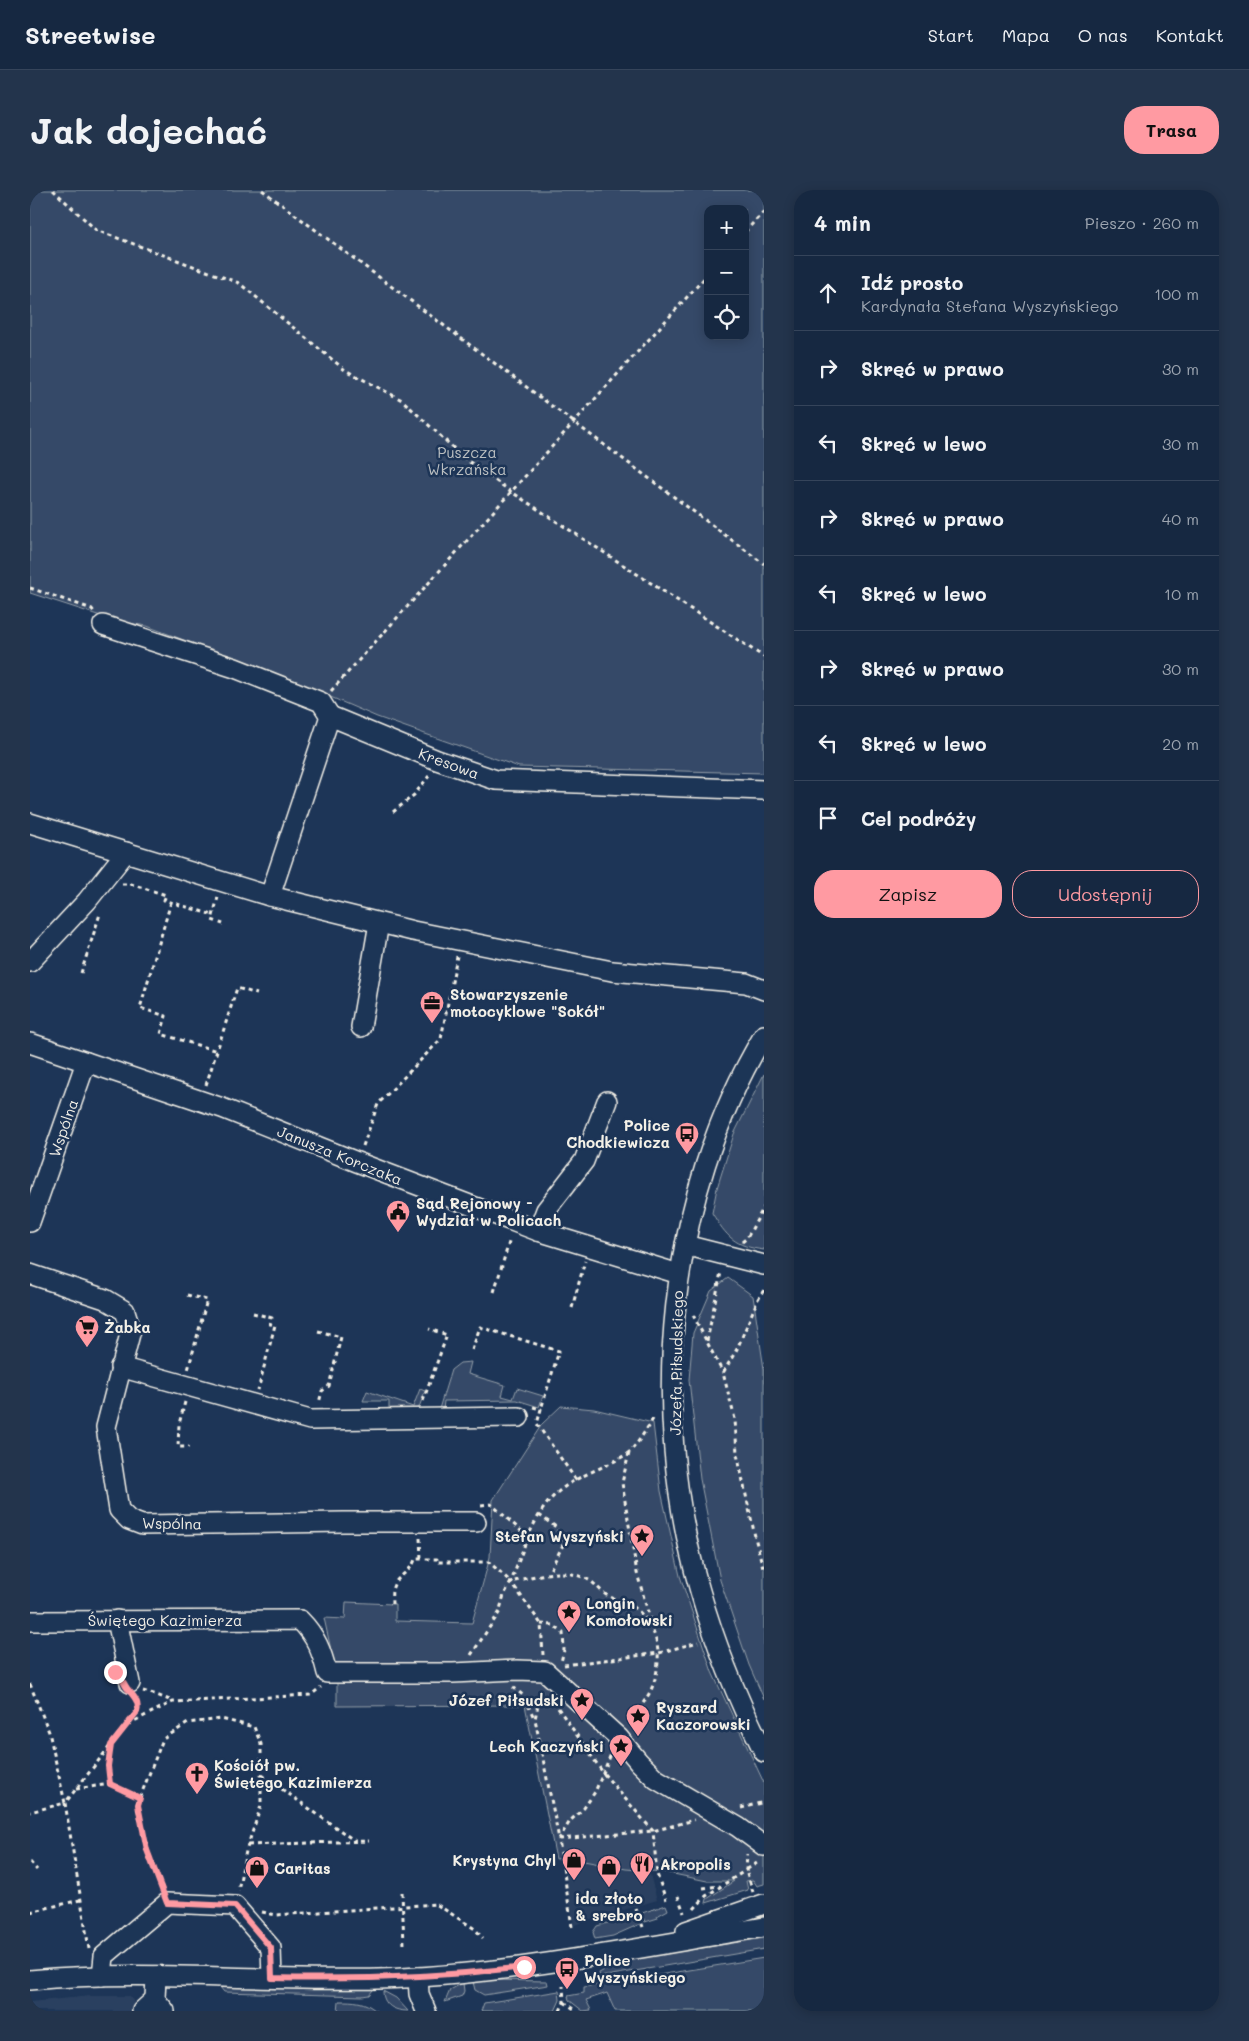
<!DOCTYPE html>
<html lang="pl">
<head>
<meta charset="utf-8">
<style>
  body { margin:0; font-family:Mali,sans-serif; background:#23344c; color:#f1f3f6 }
  .controls { position:absolute; right:15px; top:15px; display:grid; overflow:hidden; border-radius:10px; box-shadow:0 2px 12px #0003 }
  .controls button { width:45px; height:45px; display:grid; place-items:center; padding:0; border:0; border-bottom:1px solid #35445a; background:#162841; color:#f1f3f6; font:25px sans-serif }
  .stop { position:absolute; width:15px; height:15px; margin:-11px; border:4px solid #ff9aa2; border-radius:50%; background:#fff }
  .stop.end { background:#ff9aa2; border-color:#fff; box-shadow:0 1px 5px #0008 }
  .list { margin:0; padding:0; list-style:none }
  h2 { display:flex; justify-content:space-between; align-items:center; height:65px; margin:0; padding:0 20px; font-size:21px }
  h2 small { font-size:16px; font-weight:400; color:#9ea6b1 }
  .list li { display:grid; grid-template-columns:32px 1fr auto; gap:15px; align-items:center; box-sizing:border-box; height:75px; padding:0 20px; border-top:1px solid #35445a }
  .list b { display:block; font-size:19px; white-space:nowrap }
  .list p { margin:0; font-size:16px; white-space:nowrap; color:#9ea6b1 }
  .list em { font-size:16px; font-style:normal; color:#9ea6b1 }
  .actions { display:flex; gap:10px; padding:15px 20px }
  .actions a { flex:1; padding:11px 0; border:1px solid #ff9aa2; border-radius:20px; text-align:center; font-size:18px; color:#ff9aa2 }
  .actions .main { background:#ff9aa2; color:#111 }
  .icon { flex:none; width:28px; height:28px; fill:none; stroke:currentColor; stroke-width:2; stroke-linecap:round; stroke-linejoin:round }
  .map { position:relative; flex:none; width:734px; height:1821px; overflow:hidden; border-radius:20px }
  header { display:flex; align-items:center; gap:30px; box-sizing:border-box; height:70px; padding:0 25px; background:#162841; border-bottom:1px solid #35445a }
  header strong { font-size:24px }
  nav { display:flex; gap:28px; margin-inline-start:auto; font-size:18px }
  .intro { display:flex; align-items:center; justify-content:space-between; box-sizing:border-box; height:120px; padding:0 30px }
  h1 { margin:0; font-size:35px }
  .button { padding:12px 22px; border-radius:20px; background:#ff9aa2; color:#111; font-size:18px; font-weight:700 }
  main { display:flex; gap:30px; padding:0 30px }
  aside { flex:1; background:#162841; border-radius:20px; box-shadow:0 2px 12px #0003 }
  .map>svg:first-child { display:block }
  .built { fill:#2a4060 }
  .green { fill:#354a67; stroke:#949ea8; fill-rule:evenodd }
  .lines { fill:none; stroke-linecap:round; stroke-linejoin:round }
  .minor-casing { stroke:#f4f1e8; stroke-width:22 }
  .path { stroke:#f4f1e8; stroke-width:3; stroke-dasharray:4 4; stroke-linecap:butt }
  .minor { stroke:#1d3557; stroke-width:19 }
  .route { stroke:#ff9aa2; stroke-width:6 }
  .labels { text-anchor:middle; dominant-baseline:central; stroke-width:5; stroke-linejoin:round; paint-order:stroke }
  .park-label { font-size:15px; fill:#bbbfc1; stroke:#1d3557 }
  .street-label { font-size:15px; fill:#f4f1e8; stroke:#1d3557 }
  .poi-label { font-size:15px; font-weight:bold; fill:#f4f1e8; stroke:#1d3557; text-anchor:start }
</style>
</head>
<body>
<header>
<strong>Streetwise</strong>
<nav><a>Start</a><a>Mapa</a><a>O nas</a><a>Kontakt</a></nav>
</header>
<div class="intro"><h1>Jak dojechać</h1><a class="button">Trasa</a></div>
<main>
<div class="map">
<svg width="734" height="1821" viewBox="0 0 734 1821">
  <rect width="100%" height="100%" fill="#1d3557"/>
  <filter id="ink" filterUnits="userSpaceOnUse"><feTurbulence type="fractalNoise" baseFrequency=".02" numOctaves="2"/><feDisplacementMap in="SourceGraphic" scale="10" xChannelSelector="R" yChannelSelector="G"/><feConvolveMatrix kernelMatrix="1 2 1 2 8 2 1 2 1" color-interpolation-filters="sRGB"/></filter>
  <g filter="url(#ink)">
    <g class="built">
      <path d="M538 1668 596 1679 619 1681 627 1710 544 1735 533 1671Z"/>
      <path d="M60 1806H100L109 1821H0V1812Z"/>
    </g>
    <g class="green">
      <path d="M0 0H734V583L489 577 347 527 275 496 117 436 86 431 0 403ZM678 19H715V146H678Z"/>
      <path d="M734 884V1060C704 1056 697 1047 682 1023L687 998 704 944Z"/>
      <path d="M698 1088 723 1106 734 1179V1509L719 1475 690 1390 670 1289 659 1190 663 1143 681 1101Z"/>
      <path d="M441 1172 438 1184 475 1195 472 1206 483 1209 487 1198 513 1206 509 1217 487 1210 414 1211 413 1220 409 1219 421 1180 430 1173Z"/>
      <path d="M390 1199 395 1201 387 1223 359 1224V1211H333L337 1201 383 1217Z"/>
      <path d="M531 1216 564 1219 623 1233 631 1301 650 1386 682 1482 734 1593V1694L727 1696 723 1690 716 1691 718 1700 676 1713 677 1709 704 1691H677L634 1682 596 1679 538 1668 526 1669 495 1515 307 1516V1487L294 1428 315 1429 316 1412 362 1414H365V1431L442 1433 460 1367 463 1310 512 1234Z"/>
      <path d="M636 1715 638 1720 627 1726 628 1728 615 1732 612 1723Z"/>
      <path d="M606 1725 610 1734 583 1746 565 1749 563 1742 567 1736Z"/>
      <path d="M734 1748V1759L570 1787 569 1783 592 1771Z"/>
      <path d="M734 1768V1821H585L577 1803 556 1810 561 1820 553 1821 539 1810 538 1806 554 1803V1797Z"/>
      <path d="M459 1790 517 1791 518 1795 454 1805 445 1800 443 1792Z"/>
      <path d="M433 1793 434 1801 432 1806 415 1812 420 1800Z"/>
      <path d="M190 1797 342 1798 343 1800 339 1805 332 1806 194 1802Z"/>
      <path d="M353 1801 366 1808 378 1821C364 1821 353 1815 353 1801Z"/>
      <path d="M529 1801 530 1810 525 1821H451L454 1813Z"/>
      <path d="M309 1811C324 1811 335 1811 346 1821H308Z"/>
    </g>
    <g class="lines">
      <defs>
        <g id="minor">
          <path d="M73 435 205 478 291 512 300 526"/>
          <path d="M0 633 236 705 383 741 582 781 716 793 734 800"/>
          <path d="M240 706 300 526 407 570 466 590 734 600"/>
          <path d="M0 772 57 711 96 662"/>
          <path d="M331 837 349 733"/>
          <path d="M734 845C637 1006 617 1220 670 1401 686 1457 708 1510 734 1562"/>
          <path d="M0 853 192 918 327 972 508 1041 649 1084"/>
          <path d="M0 1032 56 872"/>
          <path d="M508 1041 516 1020 554 971 577 911"/>
          <path d="M655 1055 734 1075"/>
          <path d="M0 1084 75 1109 95 1121 101 1140 76 1237 89 1320 99 1330 112 1335 314 1332H446"/>
          <path d="M90 1177 280 1230 489 1227"/>
          <path d="M87 1430 100 1493"/>
          <path d="M0 1431 270 1430C286 1446 292 1462 297 1483H423L487 1480 515 1481 589 1548 609 1572 626 1589 708 1637 734 1656"/>
          <path d="M656 1741 734 1714"/>
          <path d="M72 1786 74 1766 137 1713 205 1716 241 1758 242 1788"/>
          <path d="M126 1786 125 1809 135 1821"/>
          <path d="M388 1787 389 1804 396 1821"/>
          <path d="M0 1790C116 1779 232 1792 348 1789 478 1785 606 1758 734 1737"/>
          <path d="M112 1821 125 1809"/>
        </g>
      </defs>
      <use href="#minor" class="minor-casing"/>
      <g class="path">
        <path d="M23 0 66 40 209 93 315 180 372 210 434 268 480 301 734 467"/>
        <path d="M232 0 734 374"/>
        <path d="M715 42 734 21"/>
        <path d="M0 398 62 419 64 422"/>
        <path d="M301 501 678 84"/>
        <path d="M363 622 384 605 399 586"/>
        <path d="M92 694H101L136 705 134 710 183 725"/>
        <path d="M188 707 182 730 193 734"/>
        <path d="M141 712 110 818 136 826 131 844 187 861"/>
        <path d="M51 783 70 724"/>
        <path d="M176 895 207 798 227 804"/>
        <path d="M333 956 348 914 411 849 427 766"/>
        <path d="M712 1052 717 1048 734 1017"/>
        <path d="M734 1100 728 1109 707 1159 693 1183 705 1229 707 1264 726 1351 734 1381"/>
        <path d="M464 1102 480 1049"/>
        <path d="M157 1105 177 1110 158 1180"/>
        <path d="M542 1118 555 1071"/>
        <path d="M223 1123 242 1128 240 1134 245 1135 228 1200"/>
        <path d="M663 1125 693 1183"/>
        <path d="M288 1141 311 1147 299 1196 292 1201 289 1213"/>
        <path d="M677 1151 691 1082"/>
        <path d="M442 1160 450 1137 529 1161 511 1219"/>
        <path d="M393 1211 417 1145 399 1139"/>
        <path d="M155 1212 149 1234 148 1257H159"/>
        <path d="M503 1217 511 1219 507 1234 546 1290"/>
        <path d="M599 1263 592 1293 607 1383 621 1433"/>
        <path d="M451 1315 461 1314 498 1347"/>
        <path d="M509 1325 526 1337 534 1353 519 1382"/>
        <path d="M390 1348 391 1369"/>
        <path d="M362 1414C362 1409 361 1402 363 1397 367 1385 382 1382 385 1369H407V1372H459L481 1392"/>
        <path d="M511 1434 523 1435 533 1443 534 1460 531 1472"/>
        <path d="M441 1465 469 1423 474 1405 481 1392C508 1385 538 1376 562 1392 568 1397 573 1404 580 1407 586 1410 592 1410 598 1413 629 1433 635 1467 621 1500 615 1512 605 1524 598 1535"/>
        <path d="M513 1465 511 1434 481 1392C493 1361 502 1325 528 1302 548 1284 577 1278 598 1263 607 1256 618 1236 625 1226"/>
        <path d="M534 1475 629 1463 668 1452"/>
        <path d="M0 1494 19 1542 35 1613 0 1622"/>
        <path d="M483 1497 494 1506 504 1528"/>
        <path d="M511 1500 505 1529 529 1649 623 1641 664 1630"/>
        <path d="M113 1501 127 1505 142 1511"/>
        <path d="M528 1518 574 1584 623 1641 627 1684 636 1710"/>
        <path d="M98 1534 143 1512 281 1505 291 1497"/>
        <path d="M232 1585 325 1651"/>
        <path d="M80 1594 78 1576 81 1556"/>
        <path d="M46 1599 80 1594 110 1608"/>
        <path d="M711 1618 734 1612"/>
        <path d="M218 1655 339 1651"/>
        <path d="M0 1672 7 1680"/>
        <path d="M673 1698 690 1696"/>
        <path d="M132 1699 117 1660 107 1615 133 1549 158 1533 191 1529 224 1537 231 1554V1616L216 1661 208 1701"/>
        <path d="M372 1702 374 1755"/>
        <path d="M723 1702 716 1680 730 1671"/>
        <path d="M648 1706 654 1723"/>
        <path d="M606 1719 613 1737"/>
        <path d="M664 1719 676 1706 716 1680 717 1664"/>
        <path d="M0 1722 50 1710"/>
        <path d="M232 1722 246 1725 406 1714 445 1739 453 1748"/>
        <path d="M542 1737 529 1649 540 1631 554 1618 565 1602 581 1564"/>
        <path d="M59 1759 35 1613 107 1522 108 1518 106 1508"/>
        <path d="M534 1812 547 1821"/>
        <path d="M530 1821 534 1812 533 1796"/>
      </g>
      <use href="#minor" class="minor"/>
    </g>
  </g>
  <g class="lines" filter="url(#ink)">
    <path class="route" d="M85 1482C92 1486 92 1491 97 1498 103 1506 110 1511 107 1522L81 1555 78 1576 80 1594 110 1608 108 1615 117 1660 137 1713 205 1716 241 1758 242 1788C326 1790 410 1787 494 1777"/>
  </g>
  <defs>
    <symbol id="office-pin" viewBox="-11 -11 22 30"><path d="M0 17L-7.5 6A9.5 9.5 0 1 1 7.5 6Z" fill="#ff9aa2" stroke="#1d3557"/><path d="M-6-3h4V-5.5h4V-3h4V5H-6ZM-1-4.5V-3h2v-1.5ZM-6 0V1H6V0Z" fill="#111"/></symbol>
    <symbol id="bus-pin" viewBox="-11 -11 22 30"><path d="M0 17L-7.5 6A9.5 9.5 0 1 1 7.5 6Z" fill="#ff9aa2" stroke="#1d3557"/><path d="M-5-6H5V4H4V6H2V4H-2V6H-4V4H-5ZM-3.5-4V0h7V-4ZM-3.5 1.2v1.5H-2V1.2ZM2 1.2v1.5H3.5V1.2Z" fill="#111"/></symbol>
    <symbol id="civic-pin" viewBox="-11 -11 22 30"><path d="M0 17L-7.5 6A9.5 9.5 0 1 1 7.5 6Z" fill="#ff9aa2" stroke="#1d3557"/><path d="M-.6-6.5H3V-4.5H.6V-3L4-1V1h2V6H-6V1h2V-1L-.6-3ZM-1.2 2.5V6h2.4V2.5Z" fill="#111"/></symbol>
    <symbol id="supermarket-pin" viewBox="-11 -11 22 30"><path d="M0 17L-7.5 6A9.5 9.5 0 1 1 7.5 6Z" fill="#ff9aa2" stroke="#1d3557"/><path d="M-6-5.5h2.5l.6 2H6L4.5 2H-2.5L-4.4-4H-6ZM-1.5 3.2a1.3 1.3 0 1 0 .1 0ZM3 3.2a1.3 1.3 0 1 0 .1 0Z" fill="#111"/></symbol>
    <symbol id="sight-pin" viewBox="-11 -11 22 30"><path d="M0 17L-7.5 6A9.5 9.5 0 1 1 7.5 6Z" fill="#ff9aa2" stroke="#1d3557"/><path d="M0-6L1.8-2.2L6-1.7L2.9 1.2L3.7 5.4L0 3.3L-3.7 5.4L-2.9 1.2L-6-1.7L-1.8-2.2Z" fill="#111"/></symbol>
    <symbol id="church-pin" viewBox="-11 -11 22 30"><path d="M0 17L-7.5 6A9.5 9.5 0 1 1 7.5 6Z" fill="#ff9aa2" stroke="#1d3557"/><path d="M-1.2-6h2.4v3.5h3.3v2.4h-3.3V6h-2.4V-.1h-3.3v-2.4h3.3Z" fill="#111"/></symbol>
    <symbol id="shop-pin" viewBox="-11 -11 22 30"><path d="M0 17L-7.5 6A9.5 9.5 0 1 1 7.5 6Z" fill="#ff9aa2" stroke="#1d3557"/><path d="M-5-2.5h2.3a2.7 3.5 0 0 1 5.4 0H5L5.5 6h-11ZM-1.5-2.5h3a1.5 2.3 0 0 0-3 0Z" fill="#111"/></symbol>
    <symbol id="restaurant-pin" viewBox="-11 -11 22 30"><path d="M0 17L-7.5 6A9.5 9.5 0 1 1 7.5 6Z" fill="#ff9aa2" stroke="#1d3557"/><path d="M-5-6h1v4h1v-4h1v4h1v-4h1v5L-1.5 .5V6h-2V.5L-5-1ZM5-6V6H3V1.5H1.5Q1.5-4 5-6Z" fill="#111"/></symbol>
  </defs>
  <g fill-rule="evenodd">
    <use href="#office-pin" x="388" y="799" width="28" height="38"/>
    <use href="#bus-pin" x="643" y="930" width="28" height="38"/>
    <use href="#civic-pin" x="354" y="1008" width="28" height="38"/>
    <use href="#supermarket-pin" x="43" y="1123" width="28" height="38"/>
    <use href="#sight-pin" x="598" y="1332" width="28" height="38"/>
    <use href="#sight-pin" x="525" y="1408" width="28" height="38"/>
    <use href="#sight-pin" x="538" y="1496" width="28" height="38"/>
    <use href="#sight-pin" x="594" y="1512" width="28" height="38"/>
    <use href="#sight-pin" x="577" y="1542" width="28" height="38"/>
    <use href="#church-pin" x="153" y="1570" width="28" height="38"/>
    <use href="#shop-pin" x="530" y="1656" width="28" height="38"/>
    <use href="#restaurant-pin" x="598" y="1660" width="28" height="38"/>
    <use href="#shop-pin" x="565" y="1663" width="28" height="38"/>
    <use href="#shop-pin" x="213" y="1664" width="28" height="38"/>
    <use href="#bus-pin" x="523" y="1765" width="28" height="38"/>
  </g>
  <g class="labels">
    <g class="park-label">
      <text x="437" y="262">Puszcza<tspan x="437" dy="17">Wkrzańska</tspan></text>
    </g>
    <g class="street-label">
      <text transform="translate(419 573) rotate(20)">Kresowa</text>
      <text transform="translate(33 938) rotate(-71)">Wspólna</text>
      <text transform="translate(310 965) rotate(22)">Janusza Korczaka</text>
      <text transform="translate(646 1173) rotate(-89)">Józefa Piłsudskiego</text>
      <text transform="translate(142 1333) rotate(1)">Wspólna</text>
      <text x="135" y="1430">Świętego Kazimierza</text>
    </g>
    <g class="poi-label">
      <text x="420" y="804">Stowarzyszenie<tspan x="420" dy="17">motocyklowe "Sokół"</tspan></text>
      <text x="640" y="935" text-anchor="end">Police<tspan x="640" dy="17">Chodkiewicza</tspan></text>
      <text x="386" y="1013">Sąd Rejonowy -<tspan x="386" dy="17">Wydział w Policach</tspan></text>
      <text x="74" y="1137">Żabka</text>
      <text x="594" y="1346" text-anchor="end">Stefan Wyszyński</text>
      <text x="556" y="1413">Longin<tspan x="556" dy="17">Komołowski</tspan></text>
      <text x="534" y="1510" text-anchor="end">Józef Piłsudski</text>
      <text x="626" y="1517">Ryszard<tspan x="626" dy="17">Kaczorowski</tspan></text>
      <text x="574" y="1556" text-anchor="end">Lech Kaczyński</text>
      <text x="184" y="1575">Kościół pw.<tspan x="184" dy="17">Świętego Kazimierza</tspan></text>
      <text x="526" y="1670" text-anchor="end">Krystyna Chyl</text>
      <text x="630" y="1674">Akropolis</text>
      <text x="244" y="1678">Caritas</text>
      <text x="579" y="1708" text-anchor="middle">ida złoto<tspan x="579" dy="17">&amp; srebro</tspan></text>
      <text x="554" y="1770">Police<tspan x="554" dy="17">Wyszyńskiego</tspan></text>
    </g>
  </g>
</svg>
<div class="controls">
<button>+</button>
<button>−</button>
<button><svg class="icon" aria-label="locate" viewBox="0 0 24 24"><circle cx="12" cy="12" r="6"/><path d="M12 2v4M12 18v4M2 12h4M18 12h4"/></svg></button>
</div>
<div class="stop" style="left:494px;top:1777px"></div>
<div class="stop end" style="left:85px;top:1482px"></div>
</div>
<aside>
<h2>4 min<small>Pieszo · 260 m</small></h2>
<ul class="list">
<li><svg class="icon" aria-label="ahead" viewBox="0 0 24 24"><path d="M12 20V5M6 11l6-6 6 6"/></svg><div><b>Idź prosto</b><p>Kardynała Stefana Wyszyńskiego</p></div><em>100 m</em></li>
<li><svg class="icon" aria-label="right" viewBox="0 0 24 24"><path d="M7 20v-9h11M14 6l5 5-5 5"/></svg><div><b>Skręć w prawo</b></div><em>30 m</em></li>
<li><svg class="icon" aria-label="left" viewBox="0 0 24 24"><path d="M17 20v-9H6M10 6l-5 5 5 5"/></svg><div><b>Skręć w lewo</b></div><em>30 m</em></li>
<li><svg class="icon" aria-label="right" viewBox="0 0 24 24"><path d="M7 20v-9h11M14 6l5 5-5 5"/></svg><div><b>Skręć w prawo</b></div><em>40 m</em></li>
<li><svg class="icon" aria-label="left" viewBox="0 0 24 24"><path d="M17 20v-9H6M10 6l-5 5 5 5"/></svg><div><b>Skręć w lewo</b></div><em>10 m</em></li>
<li><svg class="icon" aria-label="right" viewBox="0 0 24 24"><path d="M7 20v-9h11M14 6l5 5-5 5"/></svg><div><b>Skręć w prawo</b></div><em>30 m</em></li>
<li><svg class="icon" aria-label="left" viewBox="0 0 24 24"><path d="M17 20v-9H6M10 6l-5 5 5 5"/></svg><div><b>Skręć w lewo</b></div><em>20 m</em></li>
<li><svg class="icon" aria-label="arrive" viewBox="0 0 24 24"><path d="M6 21V4h12l-3 4 3 4H6"/></svg><div><b>Cel podróży</b></div></li>
</ul>
<div class="actions"><a class="main">Zapisz</a><a>Udostępnij</a></div>
</aside>
</main>
</body>
</html>
